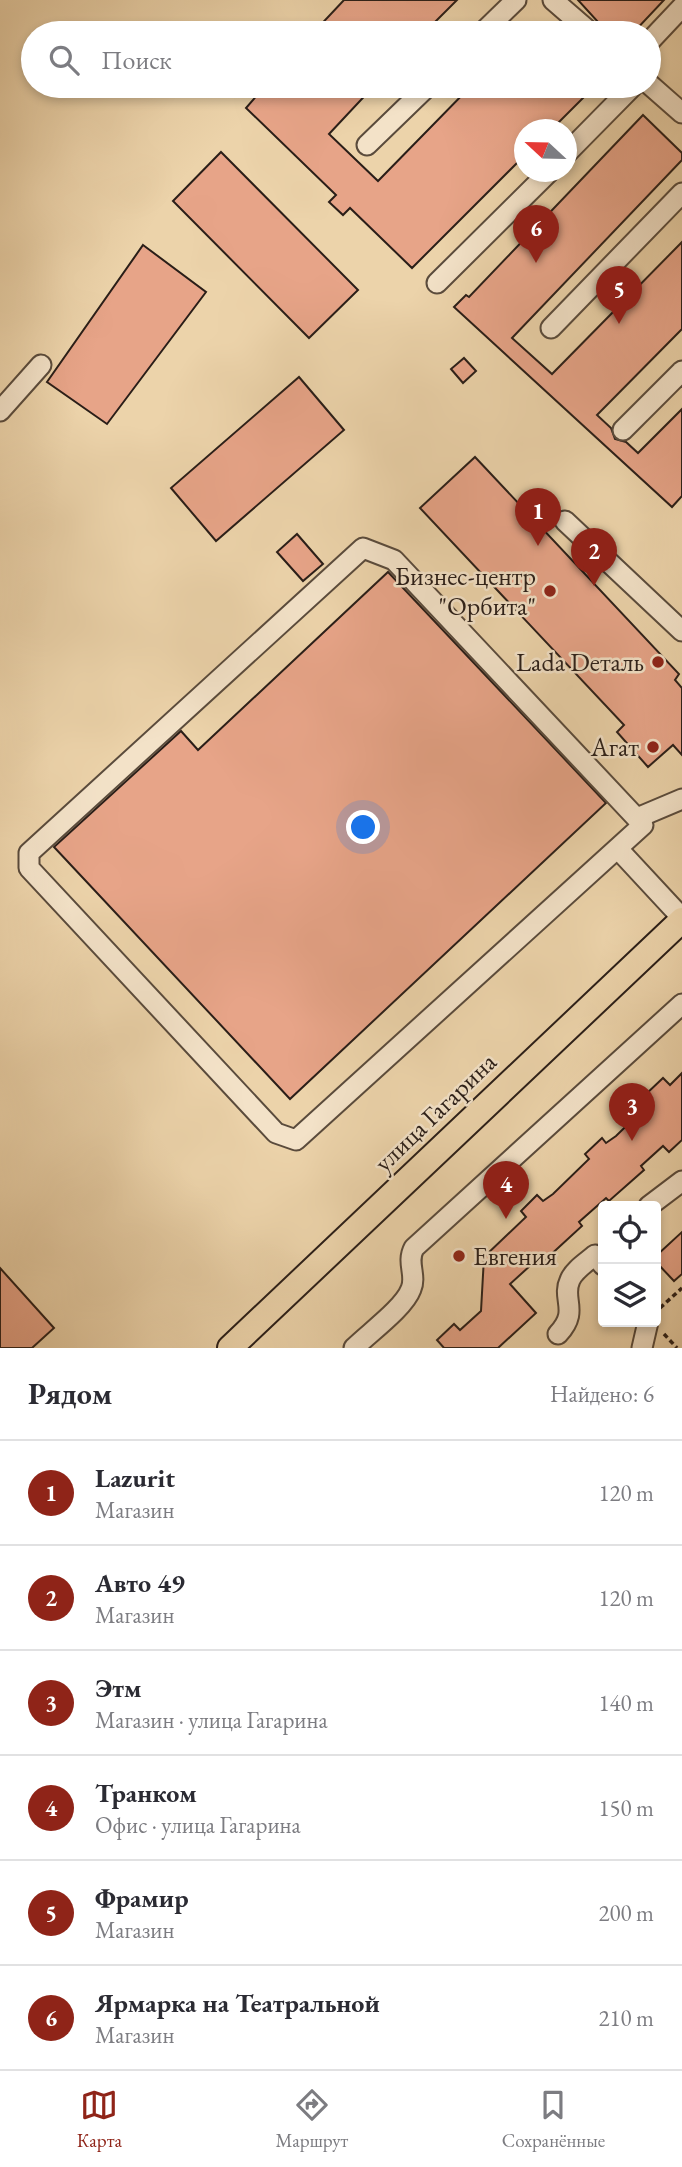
<!DOCTYPE html>
<html lang="ru">
<head>
<meta charset="utf-8">
<style>
  body { margin:0; font-family:"EB Garamond",serif; background:#f2f2f3; color:#2b2b33 }
  .controls { position:absolute; right:21px; bottom:21px; display:grid; overflow:hidden; border-radius:7px; box-shadow:0 4px 10px #0003 }
  .controls button { width:63px; height:63px; display:grid; place-items:center; padding:0; border:0; border-bottom:2px solid #e1e1e2; background:#fff; color:#2b2b33; font:35px sans-serif }
  .compass { position:absolute; left:514px; top:119px; width:63px; height:63px; border-radius:50%; background:#fff; box-shadow:0 4px 10px #0003; rotate:292deg }
  .you { position:absolute; left:364px; top:828px; width:24px; height:24px; margin:-18px; border:5px solid #fff; border-radius:50%; background:#1a73e8; box-shadow:0 0 0 10px #1a73e833 }
  .badge { display:grid; place-items:center; width:46px; height:46px; border-radius:50%; background:#8f2418; color:#fff; font-size:23px; font-weight:700 }
  .pin { position:absolute; translate:-50% -58px; filter:drop-shadow(0 2px 4px #0008) }
  .pin::after { content:''; position:absolute; top:37px; width:24px; height:21px; background:inherit; clip-path:polygon(0 0,100% 0,50% 100%) }
  .list { margin:0; padding:0; list-style:none }
  h2 { display:flex; justify-content:space-between; align-items:center; height:91px; margin:0; padding:0 28px; font-size:30px }
  h2 small { font-size:23px; font-weight:400; color:#7c7c81 }
  .list li { display:grid; grid-template-columns:46px 1fr auto; gap:21px; align-items:center; box-sizing:border-box; height:105px; padding:0 28px; border-top:2px solid #e1e1e2 }
  .list b { display:block; font-size:26px; white-space:nowrap }
  .list p { margin:0; font-size:23px; white-space:nowrap; color:#7c7c81 }
  .list em { font-size:23px; font-style:normal; color:#7c7c81 }
  .icon { flex:none; width:38px; height:38px; fill:none; stroke:currentColor; stroke-width:2; stroke-linecap:round; stroke-linejoin:round }
  .map { position:relative; flex:none; width:682px; height:1348px; overflow:hidden }
  .search { position:absolute; background:#fff; box-shadow:0 4px 10px #0003; left:21px; right:21px; top:21px; height:77px; display:flex; align-items:center; gap:18px; box-sizing:border-box; padding:0 24px; border-radius:38px; color:#7c7c81; font-size:26px }
  .sheet { height:721px; background:#fff }
  nav { display:flex; justify-content:space-around; align-items:center; box-sizing:border-box; height:98px; border-top:2px solid #e1e1e2; background:#fff; font-size:19px; color:#7c7c81 }
  nav a { display:grid; justify-items:center; gap:4px }
  nav .on { color:#8f2418 }
  .map>svg:first-child { display:block }
  .building { fill:#e7a488; stroke:#2a1e18; stroke-width:2 }
  .lines { fill:none; stroke-linecap:round; stroke-linejoin:round }
  .minor-casing { stroke:#5a4b3c; stroke-width:23 }
  .major-casing { stroke:#2a1e18; stroke-width:28 }
  .path { stroke:#2a1e18; stroke-width:3.5; stroke-dasharray:5 3.5; stroke-linecap:butt }
  .minor { stroke:#f3e2c8; stroke-width:19 }
  .major { stroke:#ecd3aa; stroke-width:24 }
  .poi-dot { fill:#8f2418; stroke:#f3e2c8; stroke-width:2.5 }
  .labels { text-anchor:middle; dominant-baseline:central; stroke-width:5; stroke-linejoin:round; paint-order:stroke }
  .poi-label { font-size:26px; fill:#2a1e18; stroke:#f3e2c8; text-anchor:end }
  .street-label { font-size:26px; fill:#2a1e18; stroke:#f3e2c8 }
</style>
</head>
<body>
<div class="map">
<svg width="682" height="1348" viewBox="0 0 682 1348">
  <rect width="100%" height="100%" fill="#ecd3aa"/>
  <filter id="stains"><feTurbulence type="fractalNoise" baseFrequency=".00286" numOctaves="4"/><feColorMatrix values="0 0 0 0 .2 0 0 0 0 .09 0 0 0 0 .02 0 0 0 .5 -.17"/></filter>
  <radialGradient id="worn" r=".72"><stop offset=".6" stop-color="#630" stop-opacity="0"/><stop offset="1" stop-color="#630" stop-opacity=".3"/></radialGradient>
  <g class="building">
    <path d="M344 0H457L424 33H313Z"/>
    <path d="M578 0H664L633 33H608Z"/>
    <path d="M265 86H374L329 134 378 181 471 86H595L551 130H524V156L412 268 350 208 343 215 329 202 336 195 246 108Z"/>
    <path d="M643 115 682 153V160L512 338 552 374 682 242V329L597 415 611 428 615 439 626 442 638 453 682 409V496L672 507 454 307 466 295 469 297Z"/>
    <path d="M221 152 358 290 309 338 173 201Z"/>
    <path d="M143 245 206 292 107 424 47 382Z"/>
    <path d="M464 358 476 371 463 383 451 369Z"/>
    <path d="M299 377 344 430 216 541 171 488Z"/>
    <path d="M475 457 679 674 675 680 682 688V755L673 745 648 767 617 732 624 725 420 508Z"/>
    <path d="M297 534 323 564 303 581 277 552Z"/>
    <path d="M388 572 606 803 290 1099 54 847 181 731 198 750Z"/>
    <path d="M682 1073V1140L669 1152 663 1146 641 1166 644 1170 609 1201 606 1198 579 1222 582 1226 546 1259 542 1255 510 1284 536 1313 498 1348H444L437 1340 454 1324 460 1330 481 1311 484 1257 526 1217 521 1211 537 1195 543 1201 553 1194 589 1159 585 1154 602 1138 606 1143 616 1136 651 1102 645 1095 663 1078 670 1085Z"/>
    <path d="M682 1232V1274L674 1281 656 1262V1256Z"/>
    <path d="M0 1268 54 1328 32 1348H0Z"/>
  </g>
  <g class="lines">
    <defs>
      <g id="minor">
        <path d="M553 0 591 33"/>
        <path d="M482 33 516 0"/>
        <path d="M649 42 682 7"/>
        <path d="M649 84 682 113"/>
        <path d="M367 145 428 86"/>
        <path d="M566 154 633 86"/>
        <path d="M437 283 549 172"/>
        <path d="M551 328 682 193"/>
        <path d="M0 411 41 365"/>
        <path d="M623 430 682 371"/>
        <path d="M565 521 682 631"/>
        <path d="M363 548 394 560 643 825 296 1140 276 1133 29 868V853Z"/>
        <path d="M637 818 682 799"/>
        <path d="M618 849 682 918"/>
        <path d="M649 1206 682 1181"/>
        <path d="M558 1334C580 1311 561 1299 570 1280 574 1270 587 1262 595 1255L603 1265"/>
        <path d="M354 1348C369 1333 404 1308 411 1289 417 1275 406 1263 414 1248L682 1004"/>
        <path d="M642 1348 648 1322"/>
      </g>
      <path id="major" d="M230 1348 682 920"/>
    </defs>
    <use href="#minor" class="minor-casing"/>
    <use href="#major" class="major-casing"/>
    <g class="path">
      <path d="M660 1308 682 1288"/>
      <path d="M664 1334 677 1348"/>
    </g>
    <use href="#minor" class="minor"/>
    <use href="#major" class="major"/>
  </g>
  <g class="poi-dot">
    <circle cx="550" cy="591" r="7"/>
    <circle cx="658" cy="662" r="7"/>
    <circle cx="653" cy="747" r="7"/>
    <circle cx="459" cy="1256" r="7"/>
  </g>
  <g class="labels">
    <g class="poi-label">
      <text x="536" y="576">Бизнес-центр<tspan x="536" dy="30">"Орбита"</tspan></text>
      <text x="644" y="662">Lada Dеталь</text>
      <text x="639" y="747">Агат</text>
      <text x="473" y="1256" text-anchor="start">Евгения</text>
    </g>
    <g class="street-label">
      <text transform="translate(435 1112) rotate(-44)">улица Гагарина</text>
    </g>
  </g>
  <rect width="100%" height="100%" filter="url(#stains)"/>
  <rect width="100%" height="100%" fill="url(#worn)"/>
</svg>
<div class="controls">
<button><svg class="icon" aria-label="locate" viewBox="0 0 24 24"><circle cx="12" cy="12" r="6"/><path d="M12 2v4M12 18v4M2 12h4M18 12h4"/></svg></button>
<button><svg class="icon" aria-label="layers" viewBox="0 0 24 24"><path d="M12 4l9 5-9 5-9-5zM3 14l9 5 9-5"/></svg></button>
</div>
<svg class="compass" viewBox="-18 -18 36 36"><path d="M0-13l5 13h-10z" fill="#e53935"/><path d="M0 13l5-13h-10z" fill="#7c7c81"/></svg>
<div class="you"></div>
<div class="pin badge" style="left:538px;top:546px">1</div>
<div class="pin badge" style="left:594px;top:586px">2</div>
<div class="pin badge" style="left:632px;top:1141px">3</div>
<div class="pin badge" style="left:506px;top:1219px">4</div>
<div class="pin badge" style="left:619px;top:324px">5</div>
<div class="pin badge" style="left:536px;top:263px">6</div>
<div class="search"><svg class="icon" aria-label="search" viewBox="0 0 24 24"><circle cx="10" cy="10" r="6"/><path d="M15 15l6 6"/></svg>Поиск</div>
</div>
<section class="sheet">
<h2>Рядом<small>Найдено: 6</small></h2>
<ul class="list">
<li><span class="badge">1</span><div><b>Lazurit</b><p>Магазин</p></div><em>120 m</em></li>
<li><span class="badge">2</span><div><b>Авто 49</b><p>Магазин</p></div><em>120 m</em></li>
<li><span class="badge">3</span><div><b>Этм</b><p>Магазин · улица Гагарина</p></div><em>140 m</em></li>
<li><span class="badge">4</span><div><b>Транком</b><p>Офис · улица Гагарина</p></div><em>150 m</em></li>
<li><span class="badge">5</span><div><b>Фрамир</b><p>Магазин</p></div><em>200 m</em></li>
<li><span class="badge">6</span><div><b>Ярмарка на Театральной</b><p>Магазин</p></div><em>210 m</em></li>
</ul>
</section>
<nav>
<a class="on"><svg class="icon" aria-label="map" viewBox="0 0 24 24"><path d="M3 6l6-2 6 2 6-2v14l-6 2-6-2-6 2zM9 4v14M15 6v14"/></svg>Карта</a>
<a><svg class="icon" aria-label="directions" viewBox="0 0 24 24"><path d="M12 3l9 9-9 9-9-9zM9 14v-3h6M13 9l2 2-2 2"/></svg>Маршрут</a>
<a><svg class="icon" aria-label="saved" viewBox="0 0 24 24"><path d="M7 4h10v16l-5-4-5 4z"/></svg>Сохранённые</a>
</nav>
</body>
</html>
